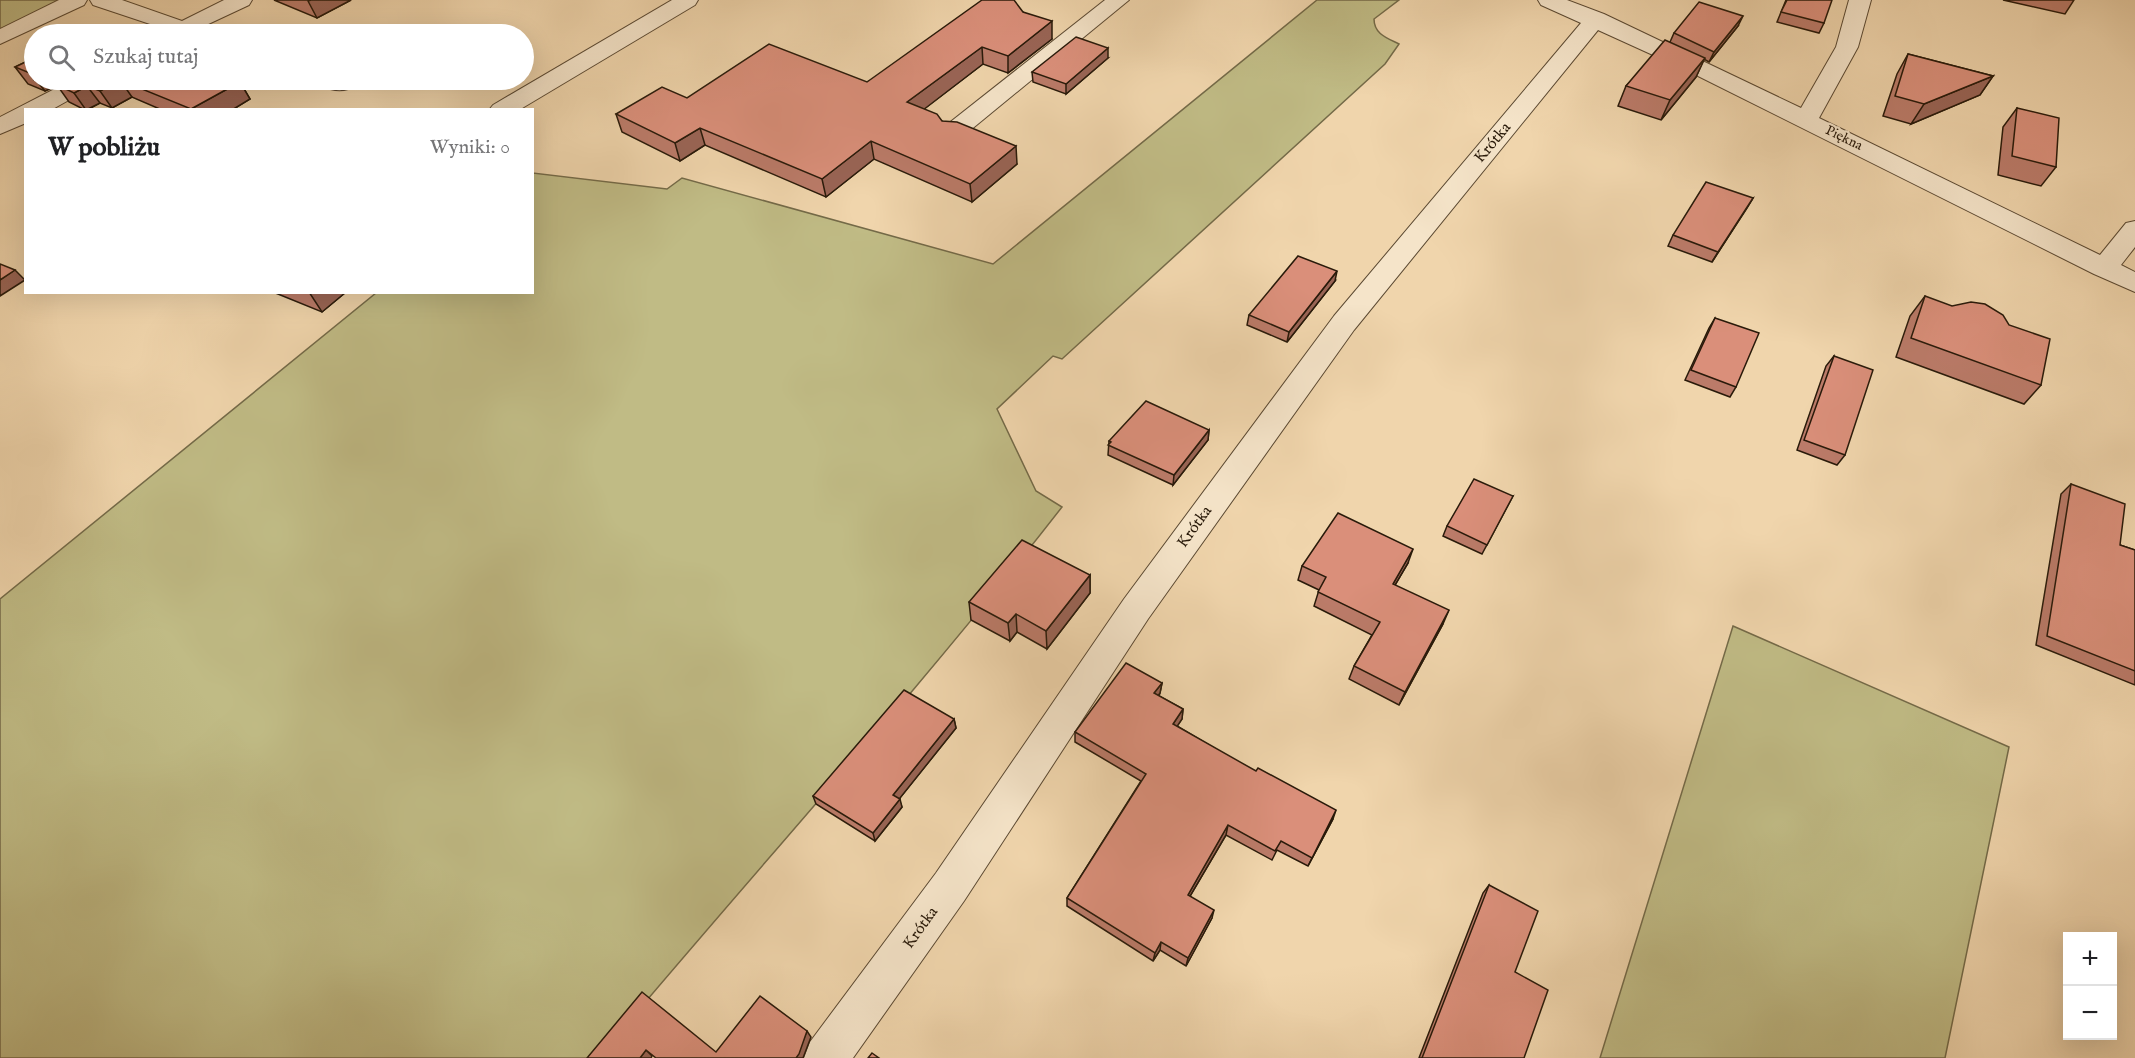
<!DOCTYPE html>
<html lang="pl">
<head>
<meta charset="utf-8">
<style>
  body { margin:0; font-family:"IM FELL English",serif; background:#f6f6f6; color:#202124 }
  .controls { position:absolute; right:18px; bottom:18px; display:grid; overflow:hidden; border-radius:0px; box-shadow:0 6px 24px #0002 }
  .controls button { width:54px; height:54px; display:grid; place-items:center; padding:0; border:0; border-bottom:2px solid #e0e0e0; background:#fff; color:#202124; font:30px sans-serif }
  .list { margin:0; padding:0; list-style:none }
  h2 { display:flex; justify-content:space-between; align-items:center; height:78px; margin:0; padding:0 24px; font-size:26px }
  h2 small { font-size:20px; font-weight:400; color:#757577 }
  .icon { flex:none; width:33px; height:33px; fill:none; stroke:currentColor; stroke-width:2; stroke-linecap:round; stroke-linejoin:round }
  .map { position:relative; flex:none; width:2135px; height:1058px; overflow:hidden }
  .search { position:absolute; background:#fff; box-shadow:0 6px 24px #0002; left:24px; top:24px; width:510px; height:66px; display:flex; align-items:center; gap:15px; box-sizing:border-box; padding:0 21px; border-radius:33px; color:#757577; font-size:22px }
  .panel { position:absolute; background:#fff; box-shadow:0 6px 24px #0002; left:24px; top:108px; width:510px; height:186px; border-radius:0px }
  .map>svg:first-child { display:block }
  .green { fill:#c0bb85; stroke:#746a48; stroke-width:1.5 }
  .lines { fill:none; stroke-linecap:round; stroke-linejoin:round }
  .minor-casing { stroke:#5b4932; stroke-width:2 }
  .minor { fill:#f5e4c9; fill-rule:evenodd }
  .wall { fill:#bb7b69; stroke:#291a0a; stroke-width:1.5 }
  .shaded-wall { fill:#996455; stroke:#291a0a; stroke-width:1.5 }
  .building { fill:#da8f7a; stroke:#291a0a; stroke-width:1.5 }
  .labels { text-anchor:middle; dominant-baseline:central; stroke-width:4.5; stroke-linejoin:round; paint-order:stroke }
  .far-street-label { font-size:14px; fill:#291a0a; stroke:#f5e4c9 }
  .street-label { font-size:16px; fill:#291a0a; stroke:#f5e4c9 }
</style>
</head>
<body>
<div class="map">
<svg width="2135" height="1058" viewBox="0 0 2135 1058">
  <rect width="100%" height="100%" fill="#f0d5ac"/>
  <filter id="stains"><feTurbulence type="fractalNoise" baseFrequency=".00333" numOctaves="4"/><feColorMatrix values="0 0 0 0 .2 0 0 0 0 .09 0 0 0 0 .02 0 0 0 .5 -.17"/></filter>
  <radialGradient id="worn" r=".72"><stop offset=".6" stop-color="#630" stop-opacity="0"/><stop offset="1" stop-color="#630" stop-opacity=".3"/></radialGradient>
  <g class="green">
    <path d="M0 0H64L0 31Z"/>
    <path d="M1317 0H1399L1374 19C1374 34 1387 38 1399 44L1385 64 1062 359 1053 356 997 409 1036 491 1062 507C914 697 752 874 598 1058H0V599L376 293 532 292 533 173 667 189 682 178 993 264Z"/>
    <path d="M1733 626 2009 747 1945 1058H1600Z"/>
  </g>
  <g class="lines">
    <defs>
      <g id="minor">
        <path d="M59 0H87L84 5 0 44V29Z"/>
        <path d="M90 0H122L182 21 224 0H252L249 5 202 27 208 29 211 34H161L165 29 93 5Z"/>
        <path d="M672 0H698L695 5 519 110H489L493 105Z"/>
        <path d="M1105 0H1129L962 137 953 139 944 137 941 132 944 127Z"/>
        <path d="M1538 0H1567L1604 14 1801 108 1836 47 1849 0H1871L1858 47 1819 118 2100 255 2126 223 2135 221V247L2121 265 2135 272V292L2094 274 1686 70 1598 30 1354 330 1148 619 964 901 853 1058H804L810 1042 936 873 1124 599 1334 316 1581 23 1541 5Z"/>
        <path d="M72 80H100L96 85 51 110H26V123L0 134V117Z"/>
        <path d="M315 80H348L352 84 348 89C338 92 322 89 315 80Z"/>
      </g>
    </defs>
    <use href="#minor" class="minor-casing"/>
    <use href="#minor" class="minor"/>
  </g>
  <g class="wall">
    <path d="M274 0H351L317 18Z"/>
    <path d="M1786 0 1824 23 1819 33 1777 22Z"/>
    <path d="M2003 0H2074L2065 14Z"/>
    <path d="M1023 12 1052 39 1008 73 983 64 924 109 942 121 1017 164 972 202 874 159 826 197 705 145 680 161 622 132 616 114 687 98 867 82Z"/>
    <path d="M1738 26 1709 62 1704 59 1696 77 1661 120 1618 106 1626 86 1670 42 1674 33Z"/>
    <path d="M1908 54 1993 76 1980 95 1911 124 1883 116 1897 74Z"/>
    <path d="M34 58V80H233L240 82 250 99 232 110H162L132 97 112 108 100 103 87 110H85L69 102 57 85 45 91 28 84 15 67Z"/>
    <path d="M1108 58 1066 94 1033 82 1032 72Z"/>
    <path d="M2017 108 2056 167 2041 186 1998 175 2003 127Z"/>
    <path d="M1753 198 1712 262 1668 246 1673 235Z"/>
    <path d="M1335 281 1287 342 1247 325 1249 315Z"/>
    <path d="M273 292H346L322 312Z"/>
    <path d="M1925 296 2041 385 2024 404 1896 357 1910 316Z"/>
    <path d="M1715 318 1736 387 1730 397 1685 380 1709 328Z"/>
    <path d="M1834 356 1845 455 1837 465 1797 450 1826 366Z"/>
    <path d="M1209 430 1208 440 1173 485 1108 455 1109 441Z"/>
    <path d="M2071 484 2120 545 2135 550V685L2036 645 2061 494Z"/>
    <path d="M1513 496 1482 554 1443 536 1447 526Z"/>
    <path d="M1408 563 1395 585 1443 624 1399 705 1349 679 1354 666 1372 635 1314 606 1319 590 1298 580 1302 566Z"/>
    <path d="M1090 575V593L1047 649 1017 632 1010 641 971 620 969 602Z"/>
    <path d="M1162 683 1160 693 1159 696 1183 709 1182 719 1177 726 1333 819 1308 866 1277 850 1272 860 1226 835 1190 896 1212 918 1186 966 1160 950 1153 961 1067 906V898L1141 781 1075 742V732Z"/>
    <path d="M954 719 956 728 899 799 902 807 875 841 816 804 813 796Z"/>
    <path d="M1489 885 1524 1058H1419L1483 893Z"/>
  </g>
  <g class="shaded-wall">
    <path d="M311 0H351L317 18 308 1Z"/>
    <path d="M1743 16 1738 26 1709 62 1714 52Z"/>
    <path d="M1052 21V39L1008 73V56Z"/>
    <path d="M982 47 983 64 910 120 907 102Z"/>
    <path d="M1108 48V58L1066 94V84Z"/>
    <path d="M1705 58 1696 77 1661 120 1670 100Z"/>
    <path d="M1993 76 1980 95 1911 124 1924 104Z"/>
    <path d="M36 80H69L45 91Z"/>
    <path d="M120 80 132 97 112 108 100 91Z"/>
    <path d="M240 82 250 99 232 110 191 109Z"/>
    <path d="M87 86 100 103 86 110 74 93Z"/>
    <path d="M700 128 705 145 680 161 675 143Z"/>
    <path d="M871 141 874 159 826 197 822 179Z"/>
    <path d="M1016 146 1017 164 972 202 970 184Z"/>
    <path d="M1753 198 1747 208 1712 262 1718 252Z"/>
    <path d="M15 270 25 280 0 296V280Z"/>
    <path d="M1337 271 1335 281 1287 342 1289 332Z"/>
    <path d="M309 292H346L322 312Z"/>
    <path d="M1209 430 1208 440 1173 485 1174 475Z"/>
    <path d="M1413 549 1408 563 1388 597 1393 584Z"/>
    <path d="M1090 575V593L1047 649 1046 631Z"/>
    <path d="M1449 610 1443 624 1399 705 1405 692Z"/>
    <path d="M1016 614 1017 632 1010 641 1008 623Z"/>
    <path d="M1162 683 1160 693 1153 703 1154 693Z"/>
    <path d="M1183 709 1182 719 1172 734 1173 724Z"/>
    <path d="M954 719 956 728 896 803 893 795Z"/>
    <path d="M900 799 902 807 875 841 873 833Z"/>
    <path d="M1336 810 1333 819 1308 866Z"/>
    <path d="M1228 825 1226 835 1186 903 1188 895Z"/>
    <path d="M1214 910 1212 918 1186 966 1188 958Z"/>
    <path d="M1161 942 1160 950 1153 961 1155 953Z"/>
    <path d="M807 1031 811 1037 803 1058H796Z"/>
    <path d="M646 1050 652 1056 651 1058H640Z"/>
  </g>
  <g class="building">
    <path d="M982 0H1014L1023 12 1052 21 1008 56 982 47 907 102 937 114 942 121 957 122 1016 146 970 184 871 141 822 179 700 128 675 143 616 114 662 87 687 98 769 44 867 82Z"/>
    <path d="M1787 0H1832L1824 23 1781 12Z"/>
    <path d="M1699 2 1743 16 1714 52 1674 33Z"/>
    <path d="M103 26 124 34H84Z"/>
    <path d="M1076 37 1108 48 1066 84 1032 72Z"/>
    <path d="M1665 40 1705 58 1670 100 1626 86Z"/>
    <path d="M1908 54 1993 76 1924 104 1895 96Z"/>
    <path d="M34 58V73L32 74 15 67Z"/>
    <path d="M67 80H233L240 82 191 109 120 80 100 91 87 86 74 93 57 85Z"/>
    <path d="M2017 108 2059 118 2056 167 2012 156Z"/>
    <path d="M1706 182 1753 198 1718 252 1673 235Z"/>
    <path d="M1298 256 1337 271 1289 332 1249 315Z"/>
    <path d="M0 264 15 270 0 280Z"/>
    <path d="M1925 296 1952 306 1971 302 1985 304 2003 315 2009 325 2050 339 2041 385 1911 338Z"/>
    <path d="M1715 318 1759 333 1736 387 1691 370Z"/>
    <path d="M1834 356 1873 370 1845 455 1804 440Z"/>
    <path d="M1146 401 1209 430 1174 475 1108 445 1111 442 1109 441Z"/>
    <path d="M1474 479 1513 496 1487 545 1447 526Z"/>
    <path d="M2071 484 2125 504 2120 545 2135 550V671L2047 636Z"/>
    <path d="M1338 513 1413 549 1393 584 1449 610 1405 692 1354 666 1380 622 1318 592 1326 577 1302 566Z"/>
    <path d="M1022 540 1090 575 1046 631 1016 614 1008 623 969 602Z"/>
    <path d="M1126 663 1162 683 1154 693 1183 709 1173 724 1256 771 1258 768 1336 810 1312 858 1281 841 1275 851 1228 825 1188 895 1214 910 1188 958 1161 942 1155 953 1067 898 1146 774 1075 732Z"/>
    <path d="M904 690 954 719 893 795 900 799 873 833 813 796Z"/>
    <path d="M1489 885 1538 911 1515 972 1548 990 1524 1058H1422Z"/>
    <path d="M642 992 716 1052 760 996 807 1031 799 1054 796 1058H656L646 1050 640 1058H587Z"/>
    <path d="M872 1053 879 1058H868Z"/>
  </g>
  <g class="labels">
    <g class="far-street-label">
      <text transform="translate(1844 138) rotate(26)">Piękna</text>
    </g>
    <g class="street-label">
      <text transform="translate(1493 143) rotate(-50)">Krótka</text>
      <text transform="translate(1195 527) rotate(-54)">Krótka</text>
      <text transform="translate(921 928) rotate(-54)">Krótka</text>
    </g>
  </g>
  <rect width="100%" height="100%" filter="url(#stains)"/>
  <rect width="100%" height="100%" fill="url(#worn)"/>
</svg>
<div class="controls">
<button>+</button>
<button>−</button>
</div>
<div class="search"><svg class="icon" aria-label="search" viewBox="0 0 24 24"><circle cx="10" cy="10" r="6"/><path d="M15 15l6 6"/></svg>Szukaj tutaj</div>
<section class="panel">
<h2>W pobliżu<small>Wyniki: 0</small></h2>
<ul class="list">
</ul>
</section>
</div>
</body>
</html>
